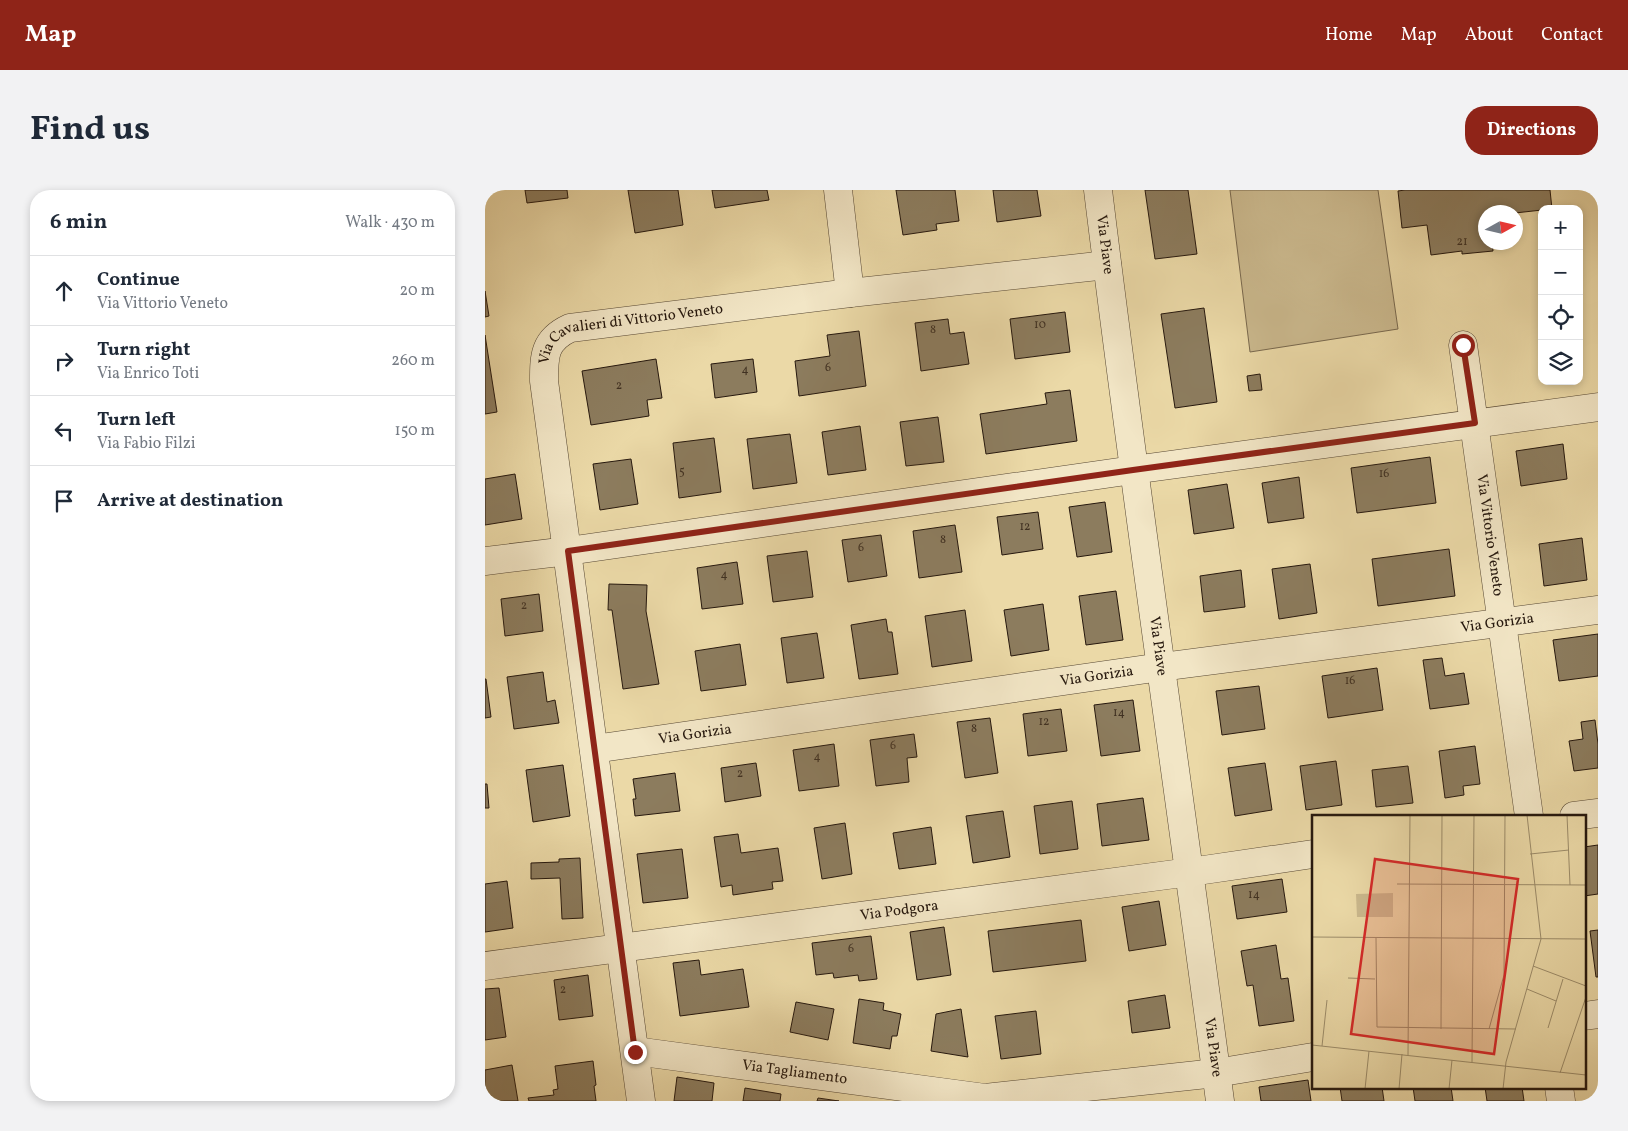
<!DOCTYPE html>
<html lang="en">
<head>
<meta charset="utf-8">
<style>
  body { margin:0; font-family:Vollkorn,serif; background:#f2f2f3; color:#1f2937 }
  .controls { position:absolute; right:15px; top:15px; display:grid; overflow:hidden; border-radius:10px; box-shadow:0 2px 8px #0003 }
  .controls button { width:45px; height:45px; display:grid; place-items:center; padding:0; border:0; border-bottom:1px solid #e0e1e3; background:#fff; color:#1f2937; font:25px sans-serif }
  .compass { position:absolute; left:993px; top:15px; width:45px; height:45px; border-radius:50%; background:#fff; box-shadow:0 2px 8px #0003; rotate:82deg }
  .stop { position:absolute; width:15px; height:15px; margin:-11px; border:4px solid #8f2418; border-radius:50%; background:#fff }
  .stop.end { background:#8f2418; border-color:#fff; box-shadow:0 1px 5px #0008 }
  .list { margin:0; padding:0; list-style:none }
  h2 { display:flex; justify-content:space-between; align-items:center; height:65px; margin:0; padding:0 20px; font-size:21px }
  h2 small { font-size:16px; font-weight:400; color:#747a83 }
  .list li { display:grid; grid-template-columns:32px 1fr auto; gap:15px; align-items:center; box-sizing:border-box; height:70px; padding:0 20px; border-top:1px solid #e0e1e3 }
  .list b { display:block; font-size:19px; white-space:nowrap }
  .list p { margin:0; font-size:16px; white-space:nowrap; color:#747a83 }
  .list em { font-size:16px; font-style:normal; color:#747a83 }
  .icon { flex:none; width:28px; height:28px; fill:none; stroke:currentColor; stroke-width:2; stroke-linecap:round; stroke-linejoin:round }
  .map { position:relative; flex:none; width:1113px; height:911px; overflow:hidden; border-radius:20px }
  header { display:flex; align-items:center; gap:30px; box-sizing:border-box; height:70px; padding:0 25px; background:#8f2418; color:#fff }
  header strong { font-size:24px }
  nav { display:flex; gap:28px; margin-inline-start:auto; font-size:18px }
  .intro { display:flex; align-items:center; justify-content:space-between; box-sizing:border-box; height:120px; padding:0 30px }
  h1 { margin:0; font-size:35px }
  .button { padding:12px 22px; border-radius:20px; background:#8f2418; color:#fff; font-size:18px; font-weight:700 }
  main { display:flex; gap:30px; padding:0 30px }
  aside { flex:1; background:#fff; border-radius:20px; box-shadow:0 2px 8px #0003 }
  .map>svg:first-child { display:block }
  .green { fill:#cab88d; stroke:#78684e }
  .building { fill:#8c7c5e; stroke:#26180e }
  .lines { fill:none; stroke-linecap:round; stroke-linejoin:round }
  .minor-casing { stroke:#574834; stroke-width:29 }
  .minor { stroke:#f2e6c6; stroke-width:28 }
  .route { stroke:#8f2418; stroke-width:6 }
  .labels { text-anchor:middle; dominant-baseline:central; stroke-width:4.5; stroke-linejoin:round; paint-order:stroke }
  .number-label { font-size:12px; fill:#403122 }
  .street-label { font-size:15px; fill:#26180e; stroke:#f2e6c6 }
  .inset-road { fill:none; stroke:#9c8c6a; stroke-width:1 }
  .view { fill:#d62828; fill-opacity:0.15; stroke:#d62828; stroke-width:2.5 }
  .inset-edge { fill:none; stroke:#26180e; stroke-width:2.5 }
</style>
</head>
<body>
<header>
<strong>Map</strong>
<nav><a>Home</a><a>Map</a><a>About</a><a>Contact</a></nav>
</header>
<div class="intro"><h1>Find us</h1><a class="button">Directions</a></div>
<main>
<aside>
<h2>6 min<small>Walk · 430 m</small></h2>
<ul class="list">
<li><svg class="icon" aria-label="ahead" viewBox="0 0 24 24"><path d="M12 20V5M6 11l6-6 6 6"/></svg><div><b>Continue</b><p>Via Vittorio Veneto</p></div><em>20 m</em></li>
<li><svg class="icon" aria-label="right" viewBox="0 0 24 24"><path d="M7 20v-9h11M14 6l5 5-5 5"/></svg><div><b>Turn right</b><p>Via Enrico Toti</p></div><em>260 m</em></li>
<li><svg class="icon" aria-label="left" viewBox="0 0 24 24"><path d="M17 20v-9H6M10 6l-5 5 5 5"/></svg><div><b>Turn left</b><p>Via Fabio Filzi</p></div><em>150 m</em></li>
<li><svg class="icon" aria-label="arrive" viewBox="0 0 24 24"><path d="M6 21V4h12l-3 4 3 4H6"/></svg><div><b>Arrive at destination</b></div></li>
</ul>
</aside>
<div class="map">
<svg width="1113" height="911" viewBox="0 0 1113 911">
  <rect width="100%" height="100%" fill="#ebd9a7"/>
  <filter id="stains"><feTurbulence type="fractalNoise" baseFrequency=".004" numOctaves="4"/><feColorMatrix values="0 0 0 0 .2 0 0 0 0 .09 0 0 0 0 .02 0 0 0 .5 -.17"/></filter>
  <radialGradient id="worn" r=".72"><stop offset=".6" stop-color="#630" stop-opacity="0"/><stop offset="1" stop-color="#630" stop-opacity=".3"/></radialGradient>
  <path class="green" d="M745 0H893L913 139 765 162Z"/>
  <g class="building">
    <path d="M40 0H82L83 8 42 13Z"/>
    <path d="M143 0H193L198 35 150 43Z"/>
    <path d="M227 0H282L284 10 230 18Z"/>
    <path d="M411 0H470L474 31 451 34 452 40 418 45Z"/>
    <path d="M508 0H552L556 26 512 32Z"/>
    <path d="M660 0H703L712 64 670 69Z"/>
    <path d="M920 0H1065L1067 19H1057V20L1030 23 1001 22V52H1007L1008 61 977 64V61L946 65 942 35 917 38 913 1Z"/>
    <path d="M0 101 4 126 0 127Z"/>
    <path d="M719 118 732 212 690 218 676 124Z"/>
    <path d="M580 122 585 162 530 169 525 129Z"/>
    <path d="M463 129 465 144 479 142 484 174 436 181 430 133Z"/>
    <path d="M374 141 381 196 314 206 310 171 345 166 342 145Z"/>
    <path d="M0 145 12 222 0 224Z"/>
    <path d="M171 169 177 208 162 210 164 226 106 235 97 181Z"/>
    <path d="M268 169 272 202 230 208 226 174Z"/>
    <path d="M775 184 777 200 764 201 762 186Z"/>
    <path d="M585 200 592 251 501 264 495 224 562 214 560 203Z"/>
    <path d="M453 227 459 272 421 276 415 232Z"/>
    <path d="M375 236 381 280 343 285 337 242Z"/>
    <path d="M305 244 312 293 268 299 262 249Z"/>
    <path d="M229 248 236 302 194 308 188 253Z"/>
    <path d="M1078 254 1082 289 1036 296 1031 261Z"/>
    <path d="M945 267 951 313 872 323 866 278Z"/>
    <path d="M146 269 153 314 115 320 108 274Z"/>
    <path d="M30 284 37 329 0 335V289Z"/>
    <path d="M814 287 819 328 783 333 777 293Z"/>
    <path d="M742 294 749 338 709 344 703 300Z"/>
    <path d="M620 312 627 362 592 367 584 317Z"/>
    <path d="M553 322 558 359 517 365 512 327Z"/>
    <path d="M470 335 477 382 434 388 428 341Z"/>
    <path d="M396 345 402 386 363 392 357 350Z"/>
    <path d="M1097 348 1102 390 1059 396 1054 354Z"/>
    <path d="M964 359 970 406 893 416 887 369Z"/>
    <path d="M322 361 328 407 288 412 282 366Z"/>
    <path d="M252 372 258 414 217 419 212 378Z"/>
    <path d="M825 374 832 423 794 429 787 379Z"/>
    <path d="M756 380 760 417 719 422 715 386Z"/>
    <path d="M124 394 162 395 161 421 174 494 138 499 127 420H123Z"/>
    <path d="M631 401 638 450 601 455 594 406Z"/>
    <path d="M54 404 58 441 20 446 16 409Z"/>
    <path d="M558 414 564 460 526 466 519 420Z"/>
    <path d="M480 420 487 471 447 477 440 426Z"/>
    <path d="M401 429 403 442H407L413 484 374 489 366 435Z"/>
    <path d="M332 443 339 488 302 493 296 448Z"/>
    <path d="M1113 444V486L1074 491 1068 450Z"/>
    <path d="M255 454 261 495 216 501 210 461Z"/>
    <path d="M957 468 960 486 979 483 984 514 945 519 938 470Z"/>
    <path d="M892 478 898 520 843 528 837 486Z"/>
    <path d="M58 482 62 512 70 510 74 533 29 539 22 487Z"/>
    <path d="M0 489H1L6 527 0 528Z"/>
    <path d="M774 496 780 539 737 545 731 501Z"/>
    <path d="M648 510 655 561 616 566 609 515Z"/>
    <path d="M576 519 582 561 543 566 538 524Z"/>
    <path d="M505 528 513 583 480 588 472 532Z"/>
    <path d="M1110 530 1113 554V578L1089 581 1084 551 1098 549 1096 532Z"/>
    <path d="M429 544 432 567 422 568 424 592 391 596 385 550Z"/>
    <path d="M349 554 354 596 314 601 308 560Z"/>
    <path d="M990 556 995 594 978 596 979 605 960 608 954 561Z"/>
    <path d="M851 571 857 615 821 620 815 576Z"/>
    <path d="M271 573 276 606 240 612 236 578Z"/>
    <path d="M780 573 787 620 750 626 743 578Z"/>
    <path d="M78 575 85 626 48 632 41 580Z"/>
    <path d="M923 576 928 613 891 617 887 580Z"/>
    <path d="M190 583 195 621 150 626 148 609H151L148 589Z"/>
    <path d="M0 594H2L4 618H0Z"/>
    <path d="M658 608 664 650 617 656 612 614Z"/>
    <path d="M587 611 593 659 555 664 549 616Z"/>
    <path d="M518 621 525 667 488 673 481 626Z"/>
    <path d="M360 633 367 684 337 689 329 638Z"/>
    <path d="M446 637 451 674 414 679 408 643Z"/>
    <path d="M253 644 256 663 293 658 298 691 287 692 288 699 248 705 247 695 236 697 229 647Z"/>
    <path d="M1113 655V704L1099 706V657Z"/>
    <path d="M197 659 203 708 158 713 152 664Z"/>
    <path d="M95 668 98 728 77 729 75 688 46 689V673L74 672V669Z"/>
    <path d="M797 689 802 722 752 729 747 696Z"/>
    <path d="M22 691 28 738 0 742V694Z"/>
    <path d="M674 711 681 755 644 761 637 717Z"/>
    <path d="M596 730 601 771 508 782 503 741Z"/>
    <path d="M459 737 466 785 432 790 425 742Z"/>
    <path d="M1113 740V787H1111L1105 741Z"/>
    <path d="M386 746 392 789 374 791 373 785 349 788 348 783 331 785 327 753Z"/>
    <path d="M791 755 796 789 803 788 809 831 774 836 768 795 762 796 756 761Z"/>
    <path d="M214 770 216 785 258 779 264 817 195 826 188 773Z"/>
    <path d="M103 785 108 826 74 830 69 790Z"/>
    <path d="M14 798 21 847 0 850V799Z"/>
    <path d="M680 805 685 838 647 843 643 811Z"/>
    <path d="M374 809 399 813 398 820 416 824 412 846H407L405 859 368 853Z"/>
    <path d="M311 812 349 819 343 850 305 842Z"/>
    <path d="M476 819 483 867 446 861 451 824Z"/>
    <path d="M551 821 556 864 516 869 510 826Z"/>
    <path d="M108 871 111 895 109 896 111 911H44L43 908 69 905 68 900 73 899 70 876Z"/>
    <path d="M27 875 33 911H0V880Z"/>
    <path d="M192 887 229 893 227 911H189Z"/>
    <path d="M823 890 826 911H776L774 897Z"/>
    <path d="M855 897H897L899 911H857Z"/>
    <path d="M928 897H966L968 911H930Z"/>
    <path d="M1000 897H1037L1039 911H1002Z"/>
    <path d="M260 898 296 904 295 911H258Z"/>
    <path d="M333 908 354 911H332Z"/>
  </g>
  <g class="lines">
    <defs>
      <g id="minor">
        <path d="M353 0 365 103"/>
        <path id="s1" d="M613 0C650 304 695 607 735 911"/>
        <path id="s2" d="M978 155 1044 626"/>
        <path d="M0 371 83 361 648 280 1113 217"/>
        <path id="s3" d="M109 559 676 477 1113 420"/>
        <path d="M1089 626 1113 623"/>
        <path id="s4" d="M0 776 705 682 828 664"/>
        <path d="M1099 826 1113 824"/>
        <path id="s5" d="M150 861 500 908 731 883 828 867"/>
        <path d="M1074 897 1076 911"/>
        <path id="s6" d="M156 911 59 191C59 166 59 150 85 138L365 103 622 75"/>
      </g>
    </defs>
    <use href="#minor" class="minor-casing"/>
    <use href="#minor" class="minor"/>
  </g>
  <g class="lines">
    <path class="route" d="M150 862 83 361 648 280 990 233 978 155"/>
  </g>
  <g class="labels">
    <g class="number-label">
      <text x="977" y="52">21</text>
      <text x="555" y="135">10</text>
      <text x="448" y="140">8</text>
      <text x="343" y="178">6</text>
      <text x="260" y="180">4</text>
      <text x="134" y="196">2</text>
      <text x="197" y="282">5</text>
      <text x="899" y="284">16</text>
      <text x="540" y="337">12</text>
      <text x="458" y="350">8</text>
      <text x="376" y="358">6</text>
      <text x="239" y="385">4</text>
      <text x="39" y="416">2</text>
      <text x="865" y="491">16</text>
      <text x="634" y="523">14</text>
      <text x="559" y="532">12</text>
      <text x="489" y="539">8</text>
      <text x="408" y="556">6</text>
      <text x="332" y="567">4</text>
      <text x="255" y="584">2</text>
      <text x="769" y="705">14</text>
      <text x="366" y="759">6</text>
      <text x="78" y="800">2</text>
    </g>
    <g class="street-label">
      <text stroke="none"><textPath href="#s1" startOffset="55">Via Piave</textPath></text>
      <text stroke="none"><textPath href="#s6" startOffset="844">Via Cavalieri di Vittorio Veneto</textPath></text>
      <text stroke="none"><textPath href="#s2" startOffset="192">Via Vittorio Veneto</textPath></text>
      <text stroke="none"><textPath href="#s3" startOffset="912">Via Gorizia</textPath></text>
      <text stroke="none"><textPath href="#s1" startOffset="460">Via Piave</textPath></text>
      <text stroke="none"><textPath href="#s3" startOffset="508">Via Gorizia</textPath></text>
      <text stroke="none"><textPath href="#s3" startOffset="102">Via Gorizia</textPath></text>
      <text stroke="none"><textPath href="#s4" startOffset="418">Via Podgora</textPath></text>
      <text stroke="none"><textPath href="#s1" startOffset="865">Via Piave</textPath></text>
      <text stroke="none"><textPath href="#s5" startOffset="161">Via Tagliamento</textPath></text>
    </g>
  </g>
  <g transform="translate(827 625)">
    <rect width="274" height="274" fill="#ebd9a7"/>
    <path d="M81 78V102H45L44 79Z" fill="#cab88d"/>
    <path class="inset-road" d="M255 0 258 70M218 39 257 35M85 69 274 70M0 122 274 124M64 123 65 212 204 214M221 151 274 171M36 163 63 164M215 174 244 186M236 213 251 164M129 214 130 0M177 214 192 160 193 0M0 230 274 260M10 231 15 185M96 240 98 0M160 247 162 0M248 258 274 182M53 274 57 236M87 274 90 239M137 274 140 245M191 274 194 247 229 124 215 0"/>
    <path class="view" d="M63 44 206 64 182 239 39 219Z"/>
    <rect width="274" height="274" class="inset-edge"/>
  </g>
  <rect width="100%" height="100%" filter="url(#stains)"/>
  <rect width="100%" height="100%" fill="url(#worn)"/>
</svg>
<div class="controls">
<button>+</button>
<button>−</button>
<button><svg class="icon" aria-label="locate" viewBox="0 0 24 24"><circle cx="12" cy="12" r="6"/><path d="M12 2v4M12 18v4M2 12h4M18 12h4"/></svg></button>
<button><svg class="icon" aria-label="layers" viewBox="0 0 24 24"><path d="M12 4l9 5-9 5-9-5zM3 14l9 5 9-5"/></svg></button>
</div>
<svg class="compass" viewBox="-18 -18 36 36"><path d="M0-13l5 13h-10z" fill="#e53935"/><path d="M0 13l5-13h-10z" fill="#747a83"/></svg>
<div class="stop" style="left:978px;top:155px"></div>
<div class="stop end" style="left:150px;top:862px"></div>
</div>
</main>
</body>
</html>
